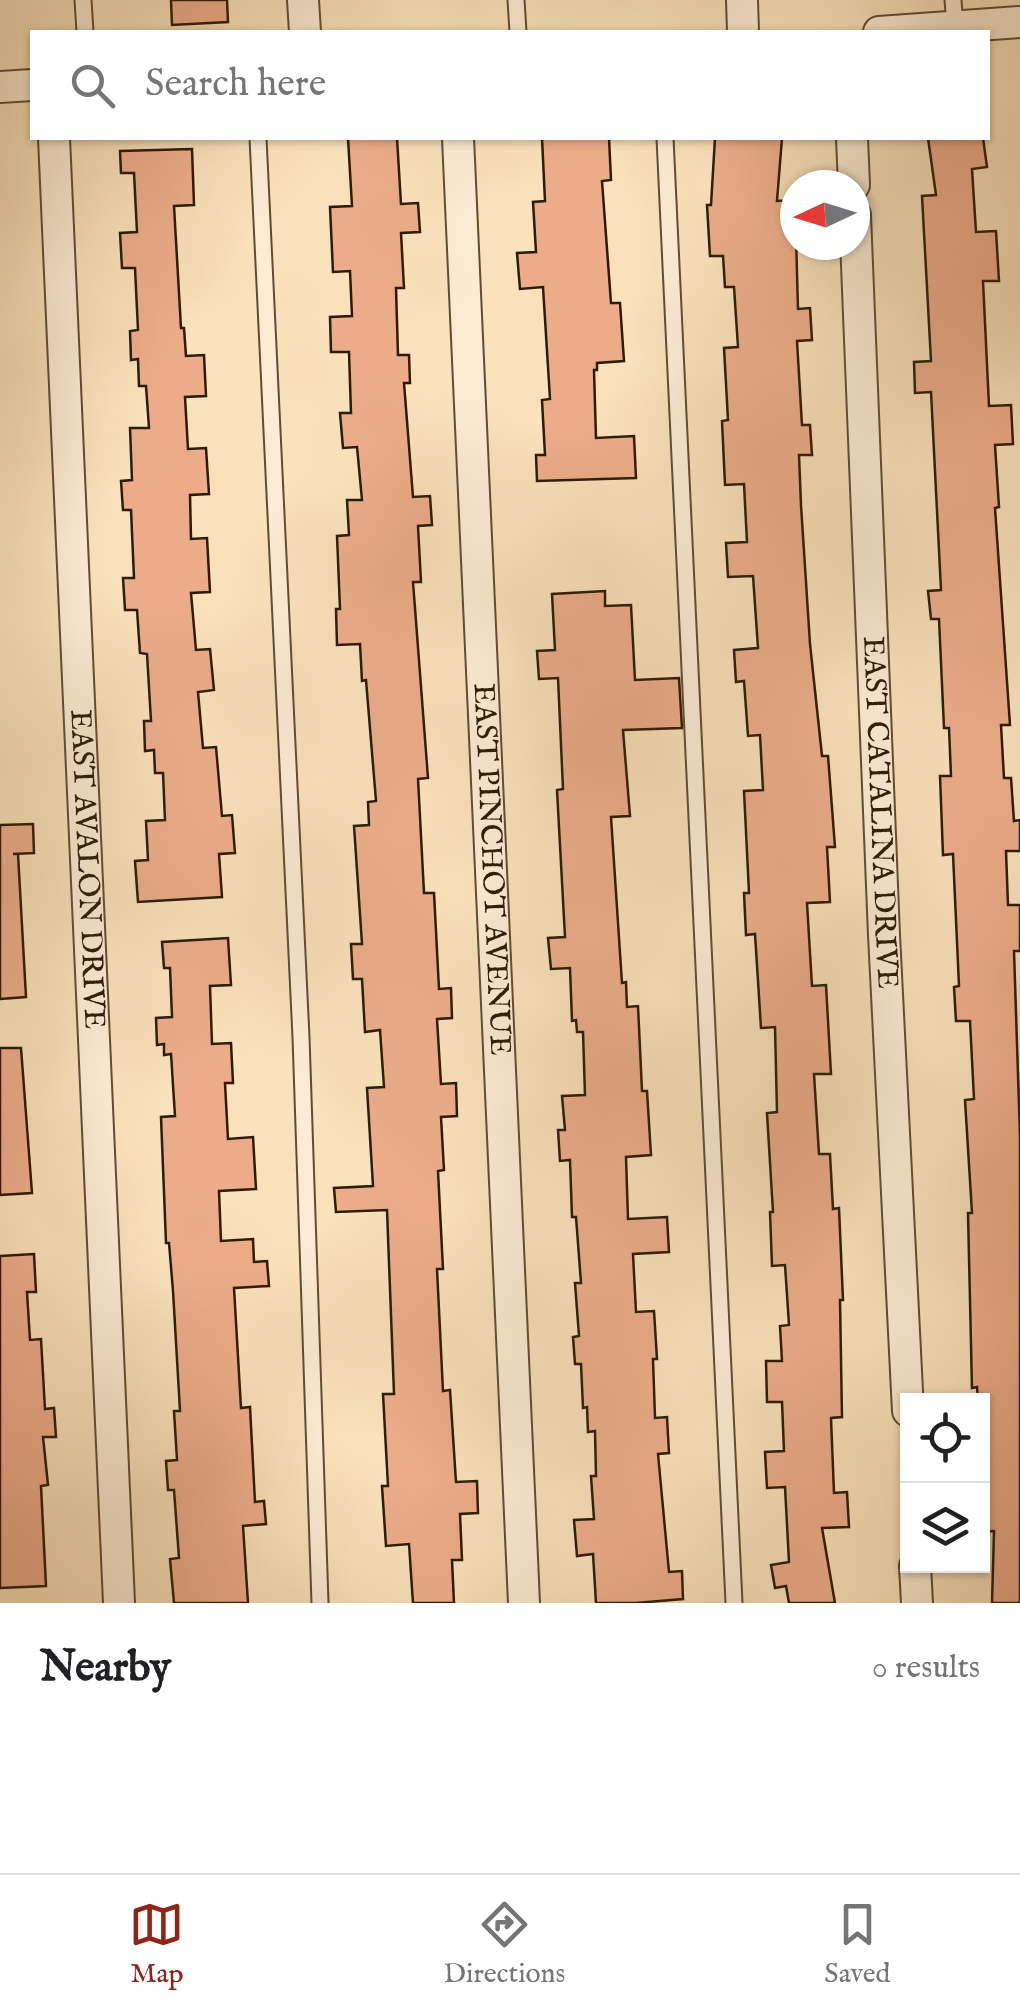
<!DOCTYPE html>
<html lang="en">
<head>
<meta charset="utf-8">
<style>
  body { margin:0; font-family:"IM FELL English",serif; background:#f2f2f2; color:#202124 }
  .controls { position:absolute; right:30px; bottom:30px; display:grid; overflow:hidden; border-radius:0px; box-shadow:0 2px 8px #0004 }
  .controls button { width:90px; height:90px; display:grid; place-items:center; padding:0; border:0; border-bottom:2px solid #e0e0e0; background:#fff; color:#202124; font:50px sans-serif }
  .compass { position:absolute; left:780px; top:170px; width:90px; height:90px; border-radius:50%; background:#fff; box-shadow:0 2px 8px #0004; rotate:266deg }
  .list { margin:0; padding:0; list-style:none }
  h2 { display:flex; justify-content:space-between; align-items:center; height:130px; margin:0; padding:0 40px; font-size:42px }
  h2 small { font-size:32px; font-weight:400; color:#757577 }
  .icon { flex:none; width:55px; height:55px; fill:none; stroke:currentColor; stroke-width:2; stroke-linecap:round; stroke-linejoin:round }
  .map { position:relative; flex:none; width:1020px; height:1603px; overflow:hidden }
  .search { position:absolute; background:#fff; box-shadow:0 2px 8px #0004; left:30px; right:30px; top:30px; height:110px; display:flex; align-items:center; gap:25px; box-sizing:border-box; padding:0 35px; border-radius:0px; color:#757577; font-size:38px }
  .sheet { height:270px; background:#fff }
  nav { display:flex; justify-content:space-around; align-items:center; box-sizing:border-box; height:140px; border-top:2px solid #e0e0e0; background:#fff; font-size:28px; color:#757577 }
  nav a { display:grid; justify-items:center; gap:5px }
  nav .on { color:#8f2418 }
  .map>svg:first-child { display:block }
  .building { fill:#ecac8a; stroke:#2c1c06; stroke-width:2.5 }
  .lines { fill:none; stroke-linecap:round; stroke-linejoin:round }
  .service-casing { stroke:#5f4d33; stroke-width:19 }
  .minor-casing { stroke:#5f4d33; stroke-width:34 }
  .service { stroke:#fbecd3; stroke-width:15 }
  .minor { stroke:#fbecd3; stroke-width:30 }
  .labels { text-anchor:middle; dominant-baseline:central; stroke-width:10; stroke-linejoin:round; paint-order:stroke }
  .street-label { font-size:30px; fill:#2c1c06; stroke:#fbecd3 }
</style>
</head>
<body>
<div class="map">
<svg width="1020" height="1603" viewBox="0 0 1020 1603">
  <rect width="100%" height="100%" fill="#f9e1bb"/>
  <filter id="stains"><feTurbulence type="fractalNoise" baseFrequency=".002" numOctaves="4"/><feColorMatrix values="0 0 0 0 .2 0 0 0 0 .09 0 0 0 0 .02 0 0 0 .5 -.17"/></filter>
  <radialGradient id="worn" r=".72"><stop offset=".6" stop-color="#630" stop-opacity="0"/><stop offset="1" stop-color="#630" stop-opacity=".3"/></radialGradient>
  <g class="building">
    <path d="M171 0H227L228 22 172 25Z"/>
    <path d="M348 138H397L401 204 418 203 420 232 401 233 404 288H396L398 355H409L410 383H404L413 497 430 496 432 525 418 526 421 582H413L428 778 418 779 424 893H434L439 989 451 988 452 1018 437 1019 441 1084 456 1083 457 1116 441 1117 444 1170 438 1171 443 1269H437L443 1391 450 1390 456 1482 477 1481 478 1513 460 1514 462 1560H452L454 1603H413L409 1544 386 1546 382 1486H388L383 1394H394L387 1210 336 1212 334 1188 373 1186 367 1088 384 1087 380 1030 365 1032 362 979H353L351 944H362L354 826 369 825 368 802 376 801 366 680 362 681 360 644 337 645 336 609H340L337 536 349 535 347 500H362L357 447 343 448 340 413H351L349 352H331L330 317 352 316 350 271 333 272 330 207 352 206Z"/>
    <path d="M542 138H609L611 180 602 181 611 303H620L624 361 597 363V370H594L596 438 634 436 636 478 537 481 536 455H545L542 400 550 399 543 287 520 289 517 253 536 252 533 202 545 201Z"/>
    <path d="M715 138H782L777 201 795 200 798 309 810 308 812 340 797 341 802 425H810L812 455H799L801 505 810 644 822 756H828L835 847H827L830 902 807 903 812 986 826 985 831 1074H814L819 1154H830L833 1209 839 1208 843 1300H840L842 1417 831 1418 834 1493 847 1492 849 1527 822 1528 835 1603H789L786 1586 775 1588 771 1565 789 1562 785 1487 767 1488 765 1452 784 1451 782 1402H767L766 1361H782L780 1326 789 1325 785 1265 772 1266 770 1212H773L767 1113 777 1112 775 1027 761 1028 755 934 746 935 744 893H749L744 791 763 790 760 735 748 736 744 681 736 682 734 650 758 648 753 576 728 577 726 543 747 542 744 484 725 485 722 421 728 420 724 348 738 347 734 287H725L723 256H710L707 205H711Z"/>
    <path d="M928 138H983L987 167 972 169 976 232 996 231 999 281H983L989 406 1011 405 1013 444 995 445 999 507 995 508 1010 725H1001L1004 778H1011L1014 821 1020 820V851H1006L1008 905H1020V951H1014L1020 1136V1603H992L994 1531 982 1532V1400H978L977 1387 972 1388 968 1213H972L965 1100 974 1099 970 1021H956L954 987 959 986 953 854 943 855 940 776H951L949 728H944L939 619H931L928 591 941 590 931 392 915 393 914 362 931 361 922 196 936 195Z"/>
    <path d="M192 149 194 205 174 206 181 328H184L186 356 204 355 206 396 185 397 188 449 206 448 209 494 190 495 191 539 207 538 210 592 191 593 196 650 210 649 214 690 198 692 203 748 216 747 222 816 232 815 235 853 219 854 222 897 138 902 135 861 148 860 146 821 165 820 163 773H155L154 750 145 751 144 721H151L147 654 140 653 137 610H125L123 578H134L131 510H123L121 481 132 480 130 428H149L146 386H139L138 359 131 360 130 331 138 330 135 268H122L120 233 137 232 134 173H121L120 151Z"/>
    <path d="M605 591V606L631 605 635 680 679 678 682 728 623 730 630 816 611 817 622 983 626 982 627 1007 638 1006 642 1091H647L651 1155 626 1157 628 1219 667 1217 669 1252 633 1254 636 1312 654 1311 657 1359H653L655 1418 667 1417 669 1453 658 1454 669 1572 682 1571 683 1599 636 1603H596L593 1554 577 1556 574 1520 594 1519 591 1476H596L595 1431 588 1432 587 1407 583 1408 581 1364H575L573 1337 579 1336 575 1283H581L576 1217H572L570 1160 560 1161 558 1130H565L562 1096 585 1095 583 1032H577L576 1020 572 1021 570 968 551 969 548 938 565 937 557 790 563 789 558 678 539 679 537 651 555 650 552 594Z"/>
    <path d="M33 824 34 853 13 854H18L26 997 0 999V825Z"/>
    <path d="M228 938 231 985 210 986 212 1044 231 1043 233 1083H225L228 1139 253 1137 256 1189 219 1191 221 1241 253 1239 254 1262 267 1261 269 1286 234 1288 241 1408 250 1407 255 1502 264 1501 266 1524 243 1526 248 1603H174L170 1559 179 1558 174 1490H168L166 1461 177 1460 174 1411H180L173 1291 169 1243H166L161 1117 175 1116 171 1054 164 1055V1044L157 1045 156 1018 172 1017 170 968H164L162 942Z"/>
    <path d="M0 1048H21L32 1193 0 1195Z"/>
    <path d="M34 1254 36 1292H27L30 1340 41 1339 45 1409 54 1408 56 1437H43L48 1485 41 1486 46 1586 0 1588V1256Z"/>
  </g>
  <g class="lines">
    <defs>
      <g id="service">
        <path d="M83 0 85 32"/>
        <path d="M516 0 518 32"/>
        <path d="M953 0 955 26"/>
        <path d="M258 138 301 1037 320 1603"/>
        <path d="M665 138 734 1603"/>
      </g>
      <g id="minor">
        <path d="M303 0 305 32"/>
        <path d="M742 0 743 32"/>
        <path d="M879 32 1020 22"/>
        <path d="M0 87 32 85"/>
        <path id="s1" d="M54 138 119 1603"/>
        <path id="s2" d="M458 138 524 1603"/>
        <path d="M852 138 854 185"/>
        <path id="s3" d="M855 215 884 935 908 1411"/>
        <path d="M915 1566 917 1603"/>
      </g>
    </defs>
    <use href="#service" class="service-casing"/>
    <use href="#minor" class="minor-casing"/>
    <use href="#service" class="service"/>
    <use href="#minor" class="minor"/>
  </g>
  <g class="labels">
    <g class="street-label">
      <text stroke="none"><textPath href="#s3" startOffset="598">EAST CATALINA DRIVE</textPath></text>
      <text stroke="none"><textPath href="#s1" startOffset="732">EAST AVALON DRIVE</textPath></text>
      <text stroke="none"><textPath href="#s2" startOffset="732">EAST PINCHOT AVENUE</textPath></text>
    </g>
  </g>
  <rect width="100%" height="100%" filter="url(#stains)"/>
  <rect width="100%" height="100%" fill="url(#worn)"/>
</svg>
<div class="controls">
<button><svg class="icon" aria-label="locate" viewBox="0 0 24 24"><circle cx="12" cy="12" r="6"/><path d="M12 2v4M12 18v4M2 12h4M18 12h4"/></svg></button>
<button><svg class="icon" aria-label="layers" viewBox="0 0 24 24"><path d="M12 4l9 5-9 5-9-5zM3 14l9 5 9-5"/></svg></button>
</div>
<svg class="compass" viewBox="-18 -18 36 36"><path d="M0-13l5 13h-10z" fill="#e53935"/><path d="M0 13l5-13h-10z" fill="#757577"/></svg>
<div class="search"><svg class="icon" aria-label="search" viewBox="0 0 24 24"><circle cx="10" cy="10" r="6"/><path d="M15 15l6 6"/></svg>Search here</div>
</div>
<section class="sheet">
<h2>Nearby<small>0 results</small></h2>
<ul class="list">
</ul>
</section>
<nav>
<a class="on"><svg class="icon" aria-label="map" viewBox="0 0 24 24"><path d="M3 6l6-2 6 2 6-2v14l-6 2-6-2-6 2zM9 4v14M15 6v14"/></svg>Map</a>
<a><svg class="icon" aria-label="directions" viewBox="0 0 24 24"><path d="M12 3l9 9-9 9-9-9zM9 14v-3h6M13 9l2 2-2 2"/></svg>Directions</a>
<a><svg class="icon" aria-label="saved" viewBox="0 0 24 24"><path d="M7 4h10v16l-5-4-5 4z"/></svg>Saved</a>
</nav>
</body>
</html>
